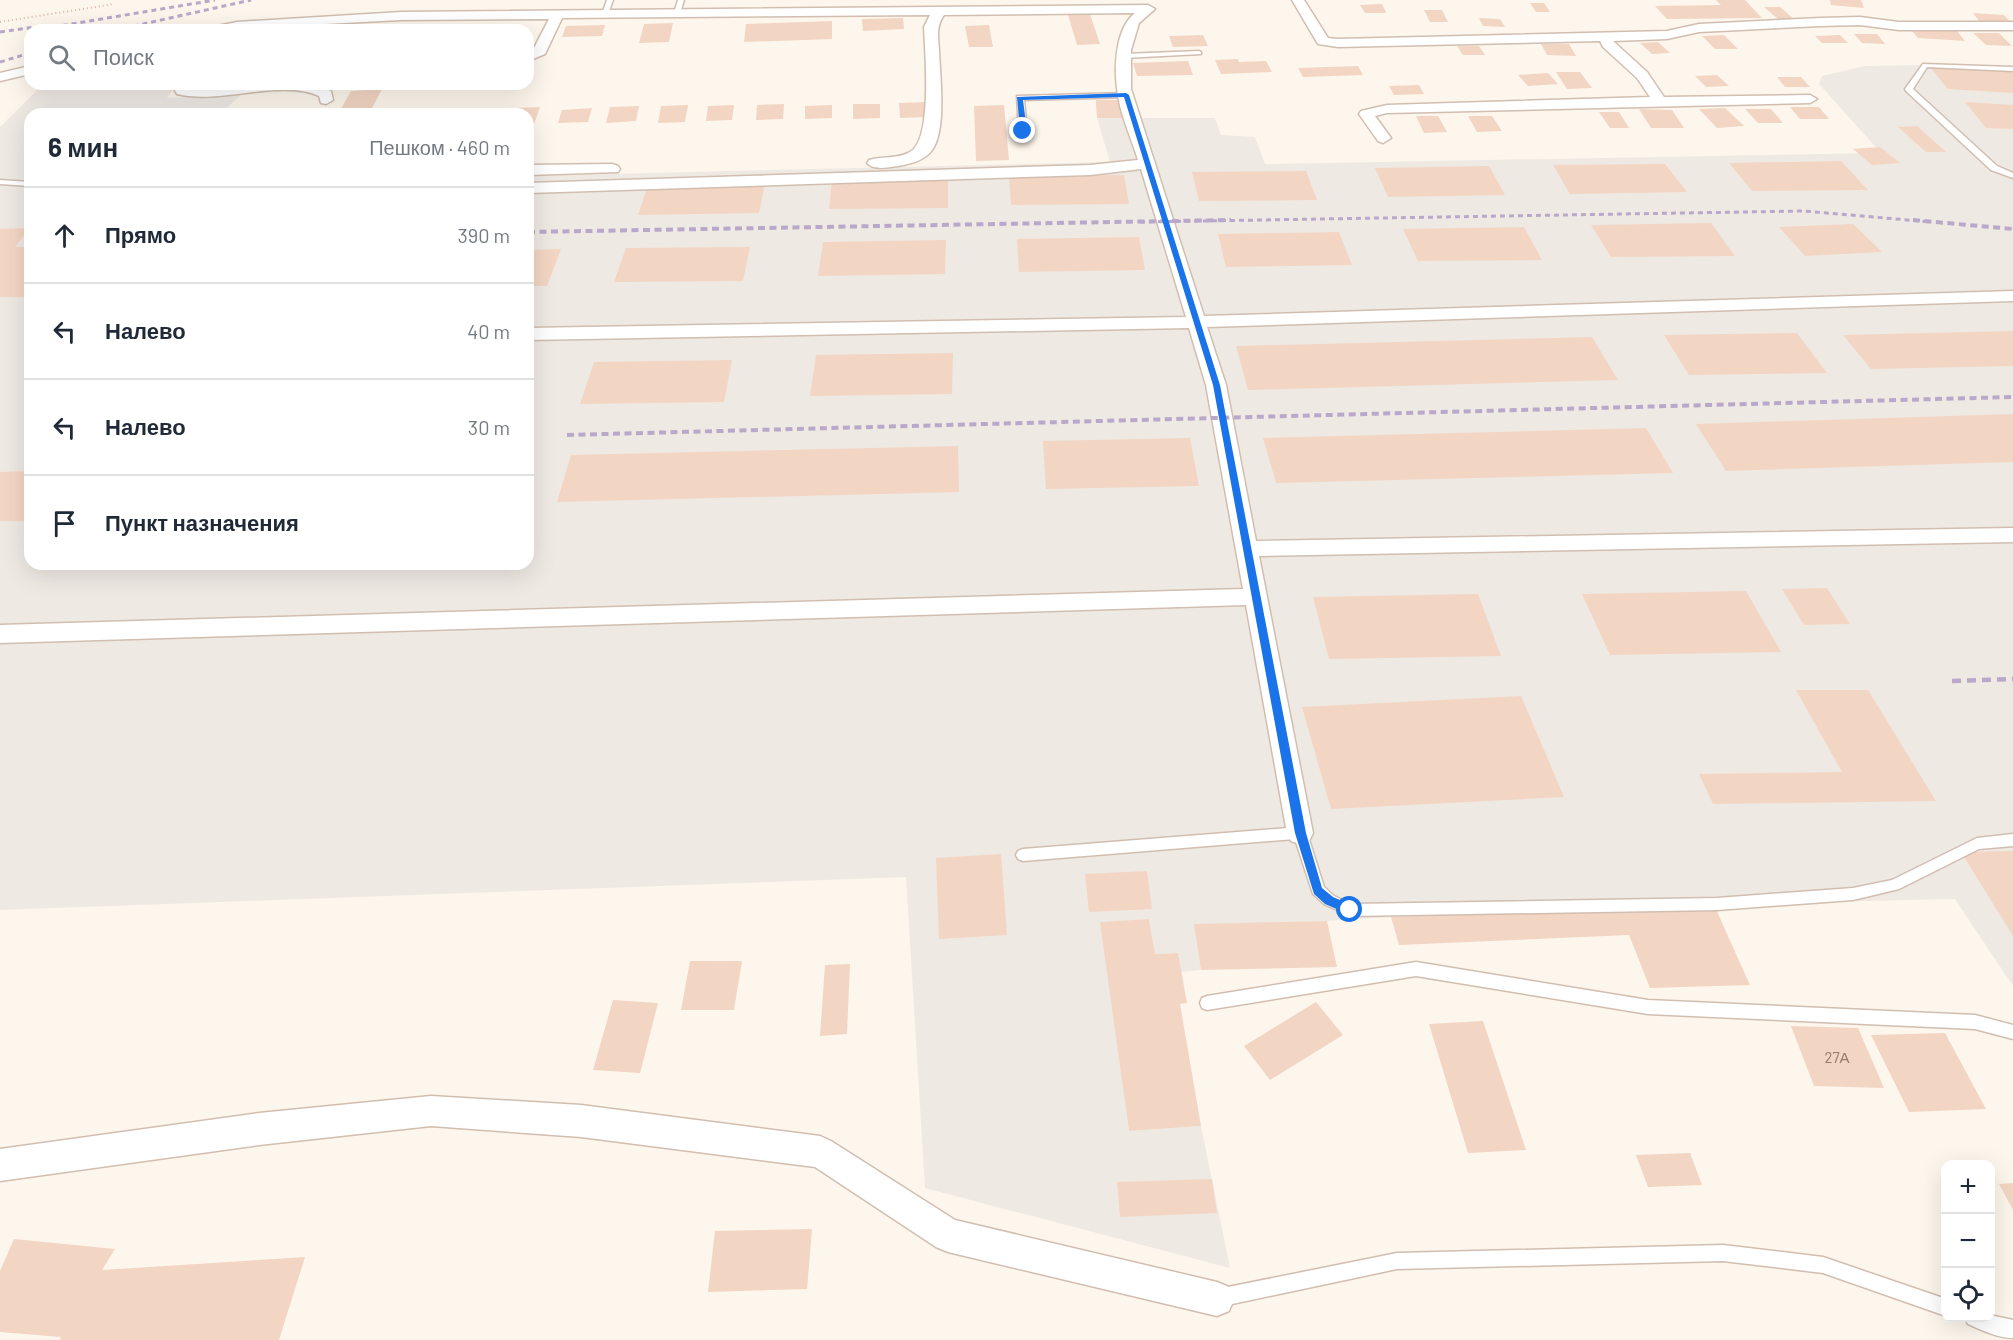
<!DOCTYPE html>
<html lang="ru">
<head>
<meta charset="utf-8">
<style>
  body { margin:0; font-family:Barlow,sans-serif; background:#f2f2f3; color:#1f2937 }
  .controls { position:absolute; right:18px; bottom:18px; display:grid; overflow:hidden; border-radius:12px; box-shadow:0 6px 24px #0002 }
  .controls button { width:54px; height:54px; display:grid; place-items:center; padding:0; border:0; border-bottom:2px solid #e0e1e3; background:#fff; color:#1f2937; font:30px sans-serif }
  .stop { position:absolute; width:18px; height:18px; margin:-14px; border:4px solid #1a73e8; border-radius:50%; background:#fff }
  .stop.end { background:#1a73e8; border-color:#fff; box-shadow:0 2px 6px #0008 }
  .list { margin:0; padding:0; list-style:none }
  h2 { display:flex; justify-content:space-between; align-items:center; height:78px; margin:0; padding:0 24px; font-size:26px }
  h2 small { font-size:20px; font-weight:400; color:#747a83 }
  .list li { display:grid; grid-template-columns:39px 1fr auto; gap:18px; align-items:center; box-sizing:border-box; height:96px; padding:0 24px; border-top:2px solid #e0e1e3 }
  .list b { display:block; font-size:22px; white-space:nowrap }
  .list em { font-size:20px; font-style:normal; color:#747a83 }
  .icon { flex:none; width:33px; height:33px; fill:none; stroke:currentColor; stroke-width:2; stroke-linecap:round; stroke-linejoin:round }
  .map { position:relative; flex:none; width:2013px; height:1340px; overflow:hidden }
  .search { position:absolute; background:#fff; box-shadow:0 6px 24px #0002; left:24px; top:24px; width:510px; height:66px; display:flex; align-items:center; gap:15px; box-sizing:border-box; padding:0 21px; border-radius:18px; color:#747a83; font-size:22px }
  .panel { position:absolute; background:#fff; box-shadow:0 6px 24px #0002; left:24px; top:108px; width:510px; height:462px; border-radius:18px }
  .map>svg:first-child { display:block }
  .industrial { fill:#efe9e4 }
  .building { fill:#f3d5c3 }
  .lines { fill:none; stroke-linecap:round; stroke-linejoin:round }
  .lane-casing { stroke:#d1beb0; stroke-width:3 }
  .street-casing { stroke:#d1beb0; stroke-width:3 }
  .path { stroke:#d9b8a5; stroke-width:2; stroke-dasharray:1 3; stroke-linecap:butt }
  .lane { fill:#fff; fill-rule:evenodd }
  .street { fill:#fff; fill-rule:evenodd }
  .rail-far2 { stroke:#b9a8c9; stroke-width:3; stroke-dasharray:5 4; stroke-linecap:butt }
  .rail-far1 { stroke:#b9a8c9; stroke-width:4; stroke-dasharray:7 4.5; stroke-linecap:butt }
  .rail { stroke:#b9a8c9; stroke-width:4.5; stroke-dasharray:9 6; stroke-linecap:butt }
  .route { fill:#1a73e8 }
  .labels { text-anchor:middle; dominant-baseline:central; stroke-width:4.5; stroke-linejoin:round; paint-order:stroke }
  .near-number-label { font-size:15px; fill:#987a6a }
</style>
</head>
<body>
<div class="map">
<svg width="2013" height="1340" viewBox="0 0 2013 1340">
  <rect width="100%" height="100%" fill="#fdf6ec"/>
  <path class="industrial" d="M1925 65 2013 67V986L1955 899 1717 904 1391 917 1327 921 1195 925 1201 970 1181 972 1178 953 1155 954 1149 919 1101 922 1129 1131 1201 1126 1230 1268 925 1188 906 877 0 910V127L42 85 176 84 167 98 241 95 220 114H30V564H528V176L1110 162 1097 118 1096 100H1125L1127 118H1215L1221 135 1255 137 1265 164 1881 153 1819 84 1822 76 1864 66Z"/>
  <g class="building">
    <path d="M1716 0H1745L1762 18 1667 19 1655 6 1721 5Z"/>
    <path d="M1830 0H1861L1864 8 1831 5Z"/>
    <path d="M1530 3H1544L1550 12H1536Z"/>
    <path d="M1382 4 1386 13H1365L1360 5Z"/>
    <path d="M1764 7H1780L1794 19H1778Z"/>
    <path d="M1424 10H1442L1448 22H1430Z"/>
    <path d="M1973 13 2004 15 2011 23 1979 21Z"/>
    <path d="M1090 14 1100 44 1077 45 1068 15Z"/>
    <path d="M903 18 904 29 863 31 862 19Z"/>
    <path d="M1479 18 1500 19 1505 27 1483 26Z"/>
    <path d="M832 21V39L744 42 746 24Z"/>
    <path d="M673 23 669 42 639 43 644 24Z"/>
    <path d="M605 25 602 36 562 37 566 26Z"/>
    <path d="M989 25 993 47H969L965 26Z"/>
    <path d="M1910 29 1957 31 1965 41 1918 38Z"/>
    <path d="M1973 33H1999L2012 46 1986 45Z"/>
    <path d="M1854 34H1877L1885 44 1862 43Z"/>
    <path d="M1203 35 1208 46 1173 47 1169 36Z"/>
    <path d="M1724 35 1738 49H1715L1702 36Z"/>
    <path d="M1840 35 1848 43H1822L1815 36Z"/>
    <path d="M1658 42 1670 53 1652 54 1640 43Z"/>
    <path d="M1541 44H1569L1576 56 1547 55Z"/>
    <path d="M1457 46H1479L1485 55H1463Z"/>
    <path d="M1238 59 1239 62 1266 61 1272 72 1221 74 1215 60Z"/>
    <path d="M1188 61 1193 75 1137 76 1133 63Z"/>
    <path d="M1358 66 1363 75 1303 77 1298 68Z"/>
    <path d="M1930 67 2013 70V93L1948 89Z"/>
    <path d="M1556 72H1580L1592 88 1567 89Z"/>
    <path d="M1548 73 1558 84 1528 86 1518 75Z"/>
    <path d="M1717 75 1729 86 1706 87 1695 76Z"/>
    <path d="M1777 77H1801L1810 87H1785Z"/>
    <path d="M1419 85 1424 94 1394 95 1389 86Z"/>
    <path d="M382 89 369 114H338L351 91Z"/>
    <path d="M1096 100H1125L1127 118H1097Z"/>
    <path d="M926 102 927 117 900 118 899 103Z"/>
    <path d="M1965 102 2013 105V129L1986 128Z"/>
    <path d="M784 104 783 119 756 120 757 105Z"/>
    <path d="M853 104H880V118L853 119Z"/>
    <path d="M688 105 685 122 658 123 661 106Z"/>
    <path d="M734 105 732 120 706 121 708 106Z"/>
    <path d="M832 105V118L805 119V106Z"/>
    <path d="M1004 105 1009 160 976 161 974 106Z"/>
    <path d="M639 106 636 121 606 123 610 107Z"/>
    <path d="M540 107 534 124H528V114H515L517 108Z"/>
    <path d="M1790 107H1819L1829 119H1800Z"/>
    <path d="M592 108 588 122 558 123 562 110Z"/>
    <path d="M1725 108 1744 126 1717 128 1699 109Z"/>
    <path d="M1639 109 1672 110 1684 128H1651Z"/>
    <path d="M1745 109H1771L1783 123H1758Z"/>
    <path d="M443 110 442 114H408L409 111Z"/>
    <path d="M495 110 493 114H466L467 111Z"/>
    <path d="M1599 112H1619L1629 128H1610Z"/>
    <path d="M1416 116H1438L1447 132 1424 133Z"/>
    <path d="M1468 116H1492L1502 131 1477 132Z"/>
    <path d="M1917 126 1946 152H1926L1898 127Z"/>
    <path d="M1880 147 1900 163 1872 165 1853 149Z"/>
    <path d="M1841 161 1868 190 1752 191 1729 163Z"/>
    <path d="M1665 164 1687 192 1570 194 1553 165Z"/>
    <path d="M1489 166 1505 195 1388 197 1375 168Z"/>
    <path d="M1306 171 1317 200 1199 201 1192 172Z"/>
    <path d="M1124 175 1129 204 1011 205 1009 176Z"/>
    <path d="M948 178V208L829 209 832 180Z"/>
    <path d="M765 183 759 213 638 215 648 185Z"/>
    <path d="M1711 223 1735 256 1611 257 1591 225Z"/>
    <path d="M1853 224 1882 252 1805 256 1779 227Z"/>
    <path d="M1524 227 1542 260 1418 261 1403 229Z"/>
    <path d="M30 228 15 247H30V297H0V229Z"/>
    <path d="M1339 232 1352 265 1226 267 1218 234Z"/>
    <path d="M1139 237 1145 270 1019 272 1017 239Z"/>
    <path d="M946 240 945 274 818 276 823 242Z"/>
    <path d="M750 247 743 281 614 282 626 248Z"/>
    <path d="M561 249 547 286H528V250Z"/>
    <path d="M2013 331V366L1871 369 1843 335Z"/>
    <path d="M1797 333 1827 373 1689 375 1664 335Z"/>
    <path d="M1592 337 1618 380 1248 390 1236 346Z"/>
    <path d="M953 353 952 394 810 396 816 355Z"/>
    <path d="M732 360 724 402 580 404 594 362Z"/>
    <path d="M2013 414V462L1726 471 1696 424Z"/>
    <path d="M1646 428 1673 473 1276 483 1263 438Z"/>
    <path d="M1190 438 1199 486 1046 489 1043 441Z"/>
    <path d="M958 446 959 492 557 502 571 455Z"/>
    <path d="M30 471V521H0V472Z"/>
    <path d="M1827 588 1850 624 1804 625 1782 589Z"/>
    <path d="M1746 591 1781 652 1610 655 1582 594Z"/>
    <path d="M1478 594 1501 656 1329 659 1313 597Z"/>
    <path d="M1796 690H1868L1936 801 1713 804 1699 774 1842 772Z"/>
    <path d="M1521 696 1564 797 1331 809 1302 707Z"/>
    <path d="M2013 851V936L1961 852Z"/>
    <path d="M1001 854 1007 935 939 939 936 858Z"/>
    <path d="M1147 871 1152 909 1089 912 1085 874Z"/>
    <path d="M1714 905 1750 985 1650 988 1629 935 1399 945 1391 917Z"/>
    <path d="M1149 919 1155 954 1178 953 1187 1003 1180 1004 1201 1126 1129 1131 1100 922Z"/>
    <path d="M1327 921 1337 967 1201 970 1194 924Z"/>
    <path d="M690 961H742L734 1010H681Z"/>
    <path d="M850 964 847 1034 820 1036 825 965Z"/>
    <path d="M613 1000 658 1003 640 1073 593 1070Z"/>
    <path d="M1316 1002 1343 1035 1270 1080 1244 1046Z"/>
    <path d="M1483 1021 1526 1150 1468 1153 1429 1024Z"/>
    <path d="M1791 1026 1858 1028 1884 1088 1814 1086Z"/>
    <path d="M1945 1033 1986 1109 1909 1112 1871 1035Z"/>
    <path d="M1690 1153 1702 1185 1648 1187 1636 1155Z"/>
    <path d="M1212 1179 1217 1213 1120 1217 1117 1182Z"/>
    <path d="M2013 1183V1210L1999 1184Z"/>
    <path d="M812 1229 807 1289 708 1292 715 1231Z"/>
    <path d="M14 1239 115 1249 102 1270 305 1257 279 1340H60L61 1337 0 1332V1271Z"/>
  </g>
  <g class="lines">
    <defs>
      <g id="lane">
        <path d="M607 0H613L608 14 605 16 602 14Z"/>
        <path d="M678 0H684L680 13 677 15 674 13Z"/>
        <path d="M1199 51 1201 52V54L1124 58 1121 56 1124 54Z"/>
        <path d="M1923 64 2013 67V71L1927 67 1913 89 1997 166 2013 173V178L1991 170 1906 91 1905 89Z"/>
        <path d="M1126 93H1129V97L1024 100 1027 131 1023 133 1019 131 1017 96Z"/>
        <path d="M0 180 30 182V186L0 184Z"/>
        <path d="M1300 827 1305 829 1307 833 1324 887 1334 896 1351 904 1717 898 1853 888 1892 880 1977 838 2013 834V846L1979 849 1899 889 1853 900 1717 910 1350 916 1324 904 1313 894 1295 839 1023 861 1018 859 1016 855 1018 851 1023 849Z"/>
        <path d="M1416 962 1648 1000 1975 1015 2013 1025V1039L1975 1029 1648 1014 1416 976 1207 1010 1202 1008 1200 1003 1202 998 1207 996Z"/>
        <path d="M1723 1245 1823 1257 1946 1299V1316L1823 1273 1723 1261 1397 1269 1218 1307 1212 1304 1209 1298 1212 1292 1218 1289 1397 1253Z"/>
        <path d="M1990 1315 2013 1320V1338C1998 1338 1981 1330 1968 1324L1965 1318H1990Z"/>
      </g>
      <g id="street">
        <path d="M1292 0H1304L1328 38 1338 39 1667 31 1699 24 1821 18 1860 17 1899 22H2013V30H1899L1860 25 1821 26 1699 32 1667 39 1613 41 1647 72 1664 97 1810 95 1817 99 1810 103 1387 113 1375 116 1391 138 1383 143 1378 141 1359 114 1361 111 1387 105 1650 97 1637 78 1603 47 1600 41 1338 47 1318 44Z"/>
        <path d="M1148 5 1155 9 1139 23 1131 50V89L1204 316 2013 291V301L1207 327 1226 385 1256 541 2013 528V542L1259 556 1313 833 1309 841 1300 844 1291 841 1287 833 1246 605 0 643V625L1243 589 1206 385 1189 328 528 340V328L1186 317 1141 169 1090 175 528 193V183L1090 165 1138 160C1131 137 1119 112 1117 88 1114 65 1116 28 1135 13L944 15C936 26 938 37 939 50 940 76 946 125 934 147 927 160 911 164 898 166 888 167 874 171 867 163L869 160C883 156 898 159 910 152 933 140 925 52 924 27L930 15 562 18 545 54 528 61V52L534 48 549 19 401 20 210 30 212 27 237 22 401 12Z"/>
        <path d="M30 66V74L0 81V73Z"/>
        <path d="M171 84H185L187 87 197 88C237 87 294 74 331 91L333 100 326 104 321 103 319 96C281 78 220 105 177 94Z"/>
        <path d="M612 164 618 166 620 169 618 172 528 175V165Z"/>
        <path d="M431 1096 581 1105 820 1136 831 1141 955 1220 1217 1282 1229 1287 1234 1299 1229 1311 1217 1316 948 1252 936 1247 815 1167 581 1137 431 1126 259 1145 0 1181V1149L259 1113Z"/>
      </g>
    </defs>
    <use href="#lane" class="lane-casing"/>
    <use href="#street" class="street-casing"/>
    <path class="path" d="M0 22 114 4"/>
    <use href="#lane" class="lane"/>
    <use href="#street" class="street"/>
    <g class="rail-far2">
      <path d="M36 30 215 0"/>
      <path d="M116 30 251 0"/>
      <path d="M0 32 42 26"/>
      <path d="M0 62 30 53"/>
      <path d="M1140 222 1804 211 1931 222"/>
    </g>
    <g class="rail-far1">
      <path d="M1913 220 2013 229"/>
      <path d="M528 232 1231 220"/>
      <path d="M567 435 2013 397"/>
    </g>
    <path class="rail" d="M1952 681 2013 679"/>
  </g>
  <path class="route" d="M1126 93 1129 95 1220 385 1306 833 1322 888 1333 897 1354 906V913L1350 915 1325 904 1314 894 1295 833 1213 385 1124 97 1023 100 1027 131 1023 133 1020 131 1017 97Z"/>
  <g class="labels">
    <g class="near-number-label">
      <text x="1837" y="1057">27А</text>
    </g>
  </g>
</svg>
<div class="controls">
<button>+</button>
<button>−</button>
<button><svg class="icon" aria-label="locate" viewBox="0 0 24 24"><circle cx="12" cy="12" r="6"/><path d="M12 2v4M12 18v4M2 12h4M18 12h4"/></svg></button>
</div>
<div class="stop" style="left:1350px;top:910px"></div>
<div class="stop end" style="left:1023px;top:131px"></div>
<div class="search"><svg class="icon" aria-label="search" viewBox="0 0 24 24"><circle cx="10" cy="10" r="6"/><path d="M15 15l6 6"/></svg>Поиск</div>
<section class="panel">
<h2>6 мин<small>Пешком · 460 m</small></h2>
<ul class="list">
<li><svg class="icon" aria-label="ahead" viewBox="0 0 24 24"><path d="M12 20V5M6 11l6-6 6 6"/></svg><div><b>Прямо</b></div><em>390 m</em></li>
<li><svg class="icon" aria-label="left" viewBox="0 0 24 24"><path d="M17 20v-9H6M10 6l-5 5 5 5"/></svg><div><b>Налево</b></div><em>40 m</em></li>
<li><svg class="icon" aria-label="left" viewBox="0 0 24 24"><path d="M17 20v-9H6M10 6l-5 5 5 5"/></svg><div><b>Налево</b></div><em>30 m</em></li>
<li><svg class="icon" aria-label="arrive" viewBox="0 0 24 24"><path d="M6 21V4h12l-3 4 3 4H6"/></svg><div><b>Пункт назначения</b></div></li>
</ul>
</section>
</div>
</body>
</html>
